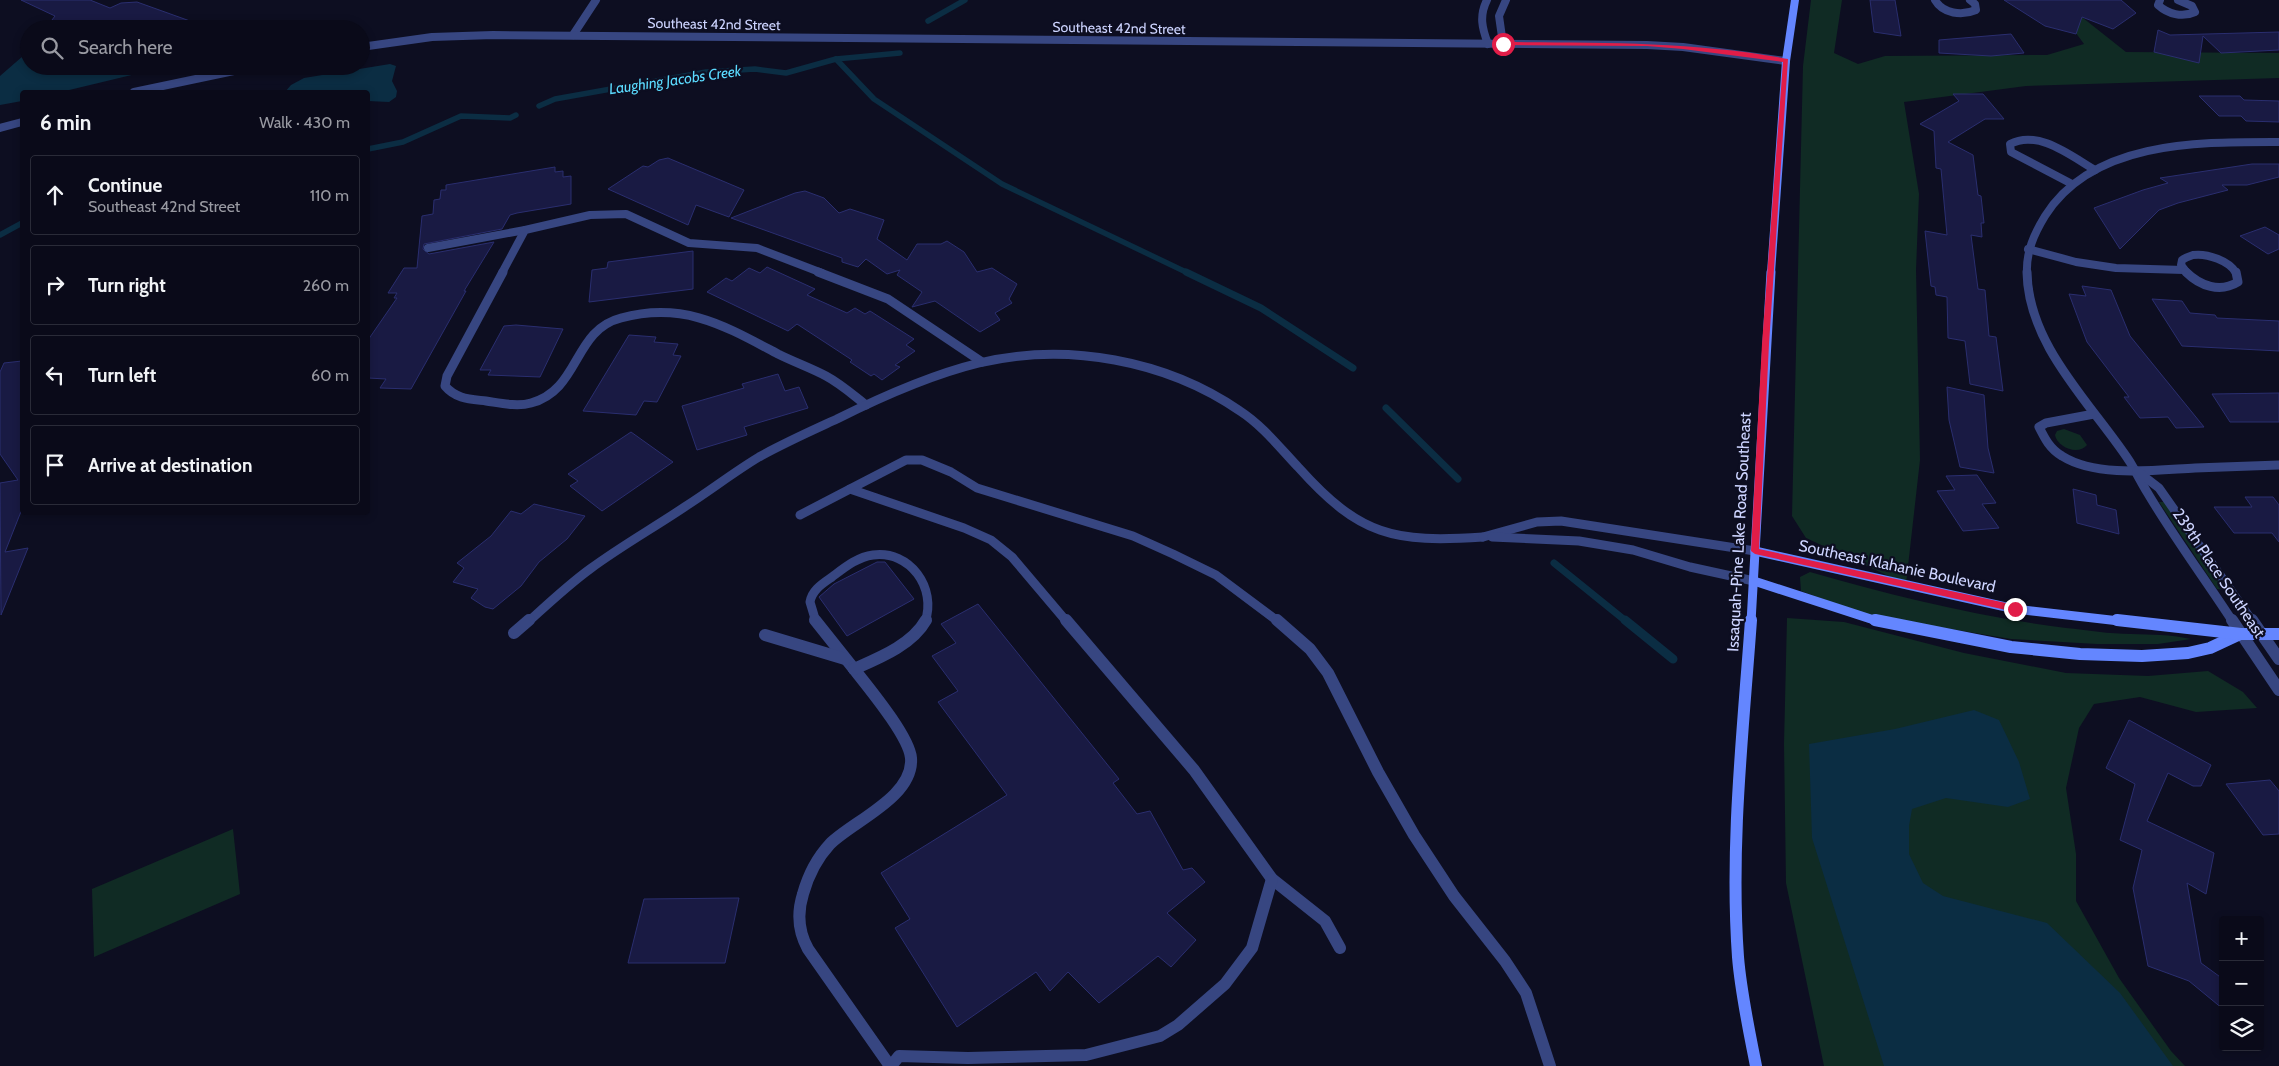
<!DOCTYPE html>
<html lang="en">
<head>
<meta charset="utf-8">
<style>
  body { margin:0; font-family:Cabin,sans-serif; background:#181826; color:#f1f3f6 }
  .controls { position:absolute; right:15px; bottom:15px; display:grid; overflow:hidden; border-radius:5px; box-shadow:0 2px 8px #0003 }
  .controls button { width:45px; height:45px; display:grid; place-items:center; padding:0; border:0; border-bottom:1px solid #2a2b38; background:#0a0a19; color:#f1f3f6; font:25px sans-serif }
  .stop { position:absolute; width:15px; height:15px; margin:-11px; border:4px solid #e11d48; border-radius:50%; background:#fff }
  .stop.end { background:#e11d48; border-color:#fff; box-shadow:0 1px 5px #0008 }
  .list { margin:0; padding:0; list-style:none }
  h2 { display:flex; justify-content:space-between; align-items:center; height:65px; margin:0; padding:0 20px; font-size:21px }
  h2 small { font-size:16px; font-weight:400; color:#999aa2 }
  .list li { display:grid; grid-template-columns:32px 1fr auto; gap:15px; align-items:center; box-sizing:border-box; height:80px; margin:0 10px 10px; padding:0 10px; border:1px solid #2a2b38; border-radius:5px }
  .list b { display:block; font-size:19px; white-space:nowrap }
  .list p { margin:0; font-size:16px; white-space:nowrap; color:#999aa2 }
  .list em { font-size:16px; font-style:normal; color:#999aa2 }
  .icon { flex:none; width:28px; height:28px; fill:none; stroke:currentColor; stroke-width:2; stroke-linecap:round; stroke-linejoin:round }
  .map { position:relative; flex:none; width:2279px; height:1066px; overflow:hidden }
  .search { position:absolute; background:#0a0a19; box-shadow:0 2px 8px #0003; left:20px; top:20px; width:350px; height:55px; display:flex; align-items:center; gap:12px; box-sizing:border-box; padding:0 18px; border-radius:28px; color:#999aa2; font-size:19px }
  .panel { position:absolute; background:#0a0a19; box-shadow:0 2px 8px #0003; left:20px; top:90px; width:350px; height:425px; border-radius:5px }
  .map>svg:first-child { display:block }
  .green { fill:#102b24 }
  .water { fill:#0b2d43 }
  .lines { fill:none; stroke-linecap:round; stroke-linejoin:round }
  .stream-far2 { stroke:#0b2d43; stroke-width:5.5 }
  .stream-far1 { stroke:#0b2d43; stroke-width:7 }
  .stream { stroke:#0b2d43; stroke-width:9 }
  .building { fill:#191a43; stroke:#2a2e6f }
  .lane-far2 { stroke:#374681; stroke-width:8 }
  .lane-far1 { stroke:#374681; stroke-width:9 }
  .lane { stroke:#374681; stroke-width:12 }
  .street-far2 { stroke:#374681; stroke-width:8 }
  .street-far1 { stroke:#374681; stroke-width:9 }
  .street { stroke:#374681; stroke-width:12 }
  .secondary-far2 { stroke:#6486ff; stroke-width:8 }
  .secondary-far1 { stroke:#6486ff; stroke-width:9 }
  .secondary { stroke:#6486ff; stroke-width:12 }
  .route { fill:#e11d48 }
  .labels { text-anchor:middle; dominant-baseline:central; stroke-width:4.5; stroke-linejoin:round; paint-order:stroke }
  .far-street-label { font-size:14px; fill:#cdd4ff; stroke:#0d0e21 }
  .far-water-label { font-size:15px; font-style:italic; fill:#5bdbff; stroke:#0d0e21 }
  .street-label { font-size:16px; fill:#cdd4ff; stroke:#0d0e21 }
</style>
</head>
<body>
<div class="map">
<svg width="2279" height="1066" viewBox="0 0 2279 1066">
  <rect width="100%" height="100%" fill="#0d0e21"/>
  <g class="green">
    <path d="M1811 0H1842L1834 53 1858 64 1885 56 2047 55 2084 44 2062 14H2078L2126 52 2279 53V78L2026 86 1904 102 1919 194 1916 270 1920 460 1906 584 1806 538 1792 516 1803 66Z"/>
    <path d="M2064 429 2080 435 2087 445C2078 456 2057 447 2055 435L2057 431Z"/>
    <path d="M2159 502H2168L2227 590 2217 589Z"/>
    <path d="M1810 572C1893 596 1980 617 2066 628 2087 630 2109 634 2131 634 2153 635 2168 634 2191 639L2158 644H2097L2011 639 1867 615 1801 591 1800 577Z"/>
    <path d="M1787 618 1844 622 1964 653 2066 673 2148 676 2208 671 2243 692 2257 708 2196 712 2140 697 2094 704 2079 728 2066 788 2076 854V901L2119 978 2171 1051 2185 1066H1824L1786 883 1784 744Z"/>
    <path d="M233 829 240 894 94 957 92 889Z"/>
  </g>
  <g class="water">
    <path d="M23 56H29V66H169L61 92H22V101L0 105V76Z"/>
    <path d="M390 64 396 66 392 81 397 91 396 97 389 102 368 101V92H285L291 85 304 78Z"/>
    <path d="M1974 710 1999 720 2019 762 2030 799 2008 807 1946 798 1912 809 1909 826V854L1923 883 1943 896 2047 923 2120 993 2173 1066H1884L1812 838 1809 744 1895 729Z"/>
  </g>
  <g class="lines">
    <g class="stream-far2">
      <path d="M928 21 965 0"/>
      <path d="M836 59 874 99 1002 184 1188 273"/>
      <path d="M539 106 555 99 706 72 755 69 786 73 836 59 900 53"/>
      <path d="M368 149 403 142 461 116 510 118 516 115"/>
      <path d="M0 235 22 223"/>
    </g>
    <g class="stream-far1">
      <path d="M1186 272 1261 308 1353 368"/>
      <path d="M1386 408 1458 479"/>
      <path d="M1554 563 1627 622"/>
    </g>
    <path class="stream" d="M1625 620 1673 659"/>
  </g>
  <g class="building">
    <path d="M21 0H90L110 8 121 3 137 2 190 21 189 25 129 24 119 29H70L52 20 55 16Z"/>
    <path d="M1870 0H1895L1901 36 1874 32Z"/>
    <path d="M2004 0H2121L2136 13 2113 29 2082 17 2076 34 2045 26Z"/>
    <path d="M2158 30 2170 35 2279 32V50L2221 53 2203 36 2199 63 2154 52Z"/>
    <path d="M2011 34 2024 53 1991 56 1939 53V40Z"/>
    <path d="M1953 94H1983L2004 119H1985L1948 142 1973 155 1978 195 1981 196 1984 223H1981L1982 237 1971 235 1978 289 1985 290 1989 336 1996 337 2003 391 1970 384 1965 341 1948 338 1947 297 1936 295 1935 287 1931 286 1925 231 1947 235 1941 169 1936 168 1934 131 1920 124 1959 101Z"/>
    <path d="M2199 96H2240L2244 100 2279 101V122L2246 121 2241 116H2219Z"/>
    <path d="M668 158 744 190 729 217 696 205 688 225 608 189 643 166 648 167 659 160Z"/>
    <path d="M2252 164H2279V177L2247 185H2222L2228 190 2178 203 2159 210 2120 249 2094 208 2143 190 2168 183 2160 178Z"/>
    <path d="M555 167V172L563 171V177L571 176V204L517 213 510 215 502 229 424 244 423 249 429 254 494 242 464 291H466L411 389 380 388 386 379 368 378V340L397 298H394L397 293H388L404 268H417L422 216 433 214 434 200 440 199 441 190H446V185Z"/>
    <path d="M805 191 824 198 839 213 850 209 884 220 877 239 907 260 917 244H941L947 241 964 252 977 272 992 268 1017 284 1009 299 1012 303 995 313 1000 320 980 332 935 301 912 307 922 292 897 275 900 270 887 274 866 259 858 267 842 262V258L731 218 795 193Z"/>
    <path d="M2265 227 2279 235V249L2268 254 2240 236Z"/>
    <path d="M693 251V289L589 302 592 270 607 268 608 262Z"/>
    <path d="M767 267 815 289 807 295 847 313 855 308 865 314 870 311 914 339 906 345 915 351 895 365 900 367 882 380 874 374 871 376 850 362 852 360 797 324 788 331 707 292 726 278 732 281 749 268 760 273Z"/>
    <path d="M2082 286 2111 290 2130 336 2204 427 2176 428 2168 417 2140 418 2124 397H2129L2087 342 2069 294 2086 296Z"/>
    <path d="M2152 299 2182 301 2190 313 2215 315 2217 318 2279 321V351L2182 346Z"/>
    <path d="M516 325 563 329 540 377 488 375 491 370H480L504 326Z"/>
    <path d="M629 335 656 337 654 342 678 344 673 355 681 356 657 402 644 401 636 415 583 411Z"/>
    <path d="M22 361V509L5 552 28 548 1 615 0 483 18 480 0 454V372L4 363Z"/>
    <path d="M778 374 785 391 799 387 808 408 744 427 747 435 697 450 682 406 744 388 742 384Z"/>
    <path d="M1947 387 1984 395 1988 448 1994 473 1960 467 1949 420Z"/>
    <path d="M2279 393V422H2230L2212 394Z"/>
    <path d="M631 432 673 462 602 511 570 486 578 481 568 474Z"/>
    <path d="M1977 475 1996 503 1982 504 1999 528 1963 531 1937 491 1955 490 1946 476Z"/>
    <path d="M2073 489 2096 495 2097 505 2116 510 2119 534 2077 523Z"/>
    <path d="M2245 497H2273L2279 505V542L2272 533H2234L2214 507H2252Z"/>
    <path d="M534 504 585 516 567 539 539 562 521 586 493 609 485 607 471 598 478 589 453 582 464 568 457 563 491 536 511 511 521 514Z"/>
    <path d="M877 562H885L914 599 847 636 819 597 834 584Z"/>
    <path d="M978 604 1119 779 1113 783 1137 814 1150 811 1183 870 1192 868 1205 882 1167 913 1196 940 1171 967 1158 956 1099 1003 1068 972 1050 991 1036 972 957 1027 895 928 910 919 881 873 1007 795 938 702 958 691 932 656 956 643 941 624Z"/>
    <path d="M2129 720 2211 765 2201 786H2193L2168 773 2147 821 2214 853 2206 894 2187 883 2201 963 2223 979V1009L2189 981 2148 966 2133 888 2142 850 2120 840 2135 784 2106 768Z"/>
    <path d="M2270 780 2279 791V834L2263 835 2226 784Z"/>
    <path d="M739 898 725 963H628L644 899Z"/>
  </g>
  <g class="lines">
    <g class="lane-far2">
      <path d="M428 248 525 230"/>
      <path d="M502 273 525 230 590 215 626 214 689 243 757 248 822 273"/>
    </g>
    <g class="lane-far1">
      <path d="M503 272 447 376 445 386C456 399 470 399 486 401 500 403 517 407 531 403 580 390 573 330 621 318 684 301 725 326 778 354 794 362 811 368 826 376 841 384 853 395 866 405"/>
      <path d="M818 272 888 299 982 362"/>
      <path d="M800 515 850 489"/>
      <path d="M528 622C548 604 568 585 590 569 621 546 655 527 686 506 711 490 734 472 759 457 784 443 811 431 837 419 883 396 930 375 979 363 1067 342 1166 360 1240 411 1263 426 1280 448 1299 468 1360 536 1394 543 1483 537"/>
      <path d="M816 622 810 602C812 590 822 584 832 577 844 568 857 557 873 555 910 550 937 588 925 622"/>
      <path d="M1067 622 1012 557 991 540 964 528 850 489 906 460H922L951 472 977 488 1133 536 1173 554 1216 575 1279 622"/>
    </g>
    <g class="lane">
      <path d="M815 620 854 669"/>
      <path d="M1066 620 1194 770 1272 879 1325 921 1340 948"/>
      <path d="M1277 620 1310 649 1328 673 1378 772 1414 835 1454 896 1505 961 1526 993 1550 1066"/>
      <path d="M514 633 529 620"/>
      <path d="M765 635 845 659"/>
      <path d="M854 669C868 687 909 736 911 758 914 797 853 821 830 844 817 858 808 876 803 894 797 913 798 931 808 949L890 1066"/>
      <path d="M854 669C879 658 912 645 926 620"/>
      <path d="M891 1066 899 1056 968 1058 1086 1055 1160 1036 1178 1025 1225 984 1252 948 1272 879"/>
    </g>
    <g class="street-far2">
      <path d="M1487 0C1479 16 1482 28 1488 44"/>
      <path d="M1935 0C1943 14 1962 16 1976 10L1975 4 1970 0"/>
      <path d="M2160 0 2158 5C2168 14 2182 18 2195 12L2192 6 2178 0"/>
      <path d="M573 35 596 0"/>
      <path d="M1503 44 1499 16 1506 0"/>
      <path d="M361 47 432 37 493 35 1647 45 1683 47 1786 61"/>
      <path d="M134 92 258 66"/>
      <path d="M0 128 22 122"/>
      <path d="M2072 184 2011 152 2010 144C2038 129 2071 156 2095 170"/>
      <path d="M2028 249 2076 262 2116 268 2184 270"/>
      <path d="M2027 273C2026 252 2034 234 2045 216 2093 140 2200 142 2279 142"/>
      <path d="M2187 273 2181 265 2182 260C2185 258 2190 256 2193 255 2207 253 2230 261 2236 273"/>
    </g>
    <g class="street-far1">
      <path d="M2027 272C2028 346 2092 404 2130 462 2136 472 2141 482 2147 492 2173 536 2205 579 2233 622"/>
      <path d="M2186 272C2200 286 2220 293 2238 282L2236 272"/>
      <path d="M2094 414 2046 423 2039 427C2045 439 2050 449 2062 456 2097 478 2156 470 2195 468 2223 467 2251 466 2279 465"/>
      <path d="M2137 471 2159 488 2253 622"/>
      <path d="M1483 537 1537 522 1561 521 1755 551"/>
      <path d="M1492 537 1579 541 1633 550 1690 567 1754 581"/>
    </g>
    <g class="street">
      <path d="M2232 620 2279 690"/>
      <path d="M2252 620 2279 659"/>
    </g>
    <path class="secondary-far2" d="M1771 273 1786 61 1795 0"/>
    <g class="secondary-far1">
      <path d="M1755 551 2015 609 2128 622"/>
      <path d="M1754 581 1880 622"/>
      <path d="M1751 622 1771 272"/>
    </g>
    <g class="secondary">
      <path d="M1751 620C1743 732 1730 845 1738 957 1741 994 1749 1030 1756 1066"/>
      <path d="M1875 620 2011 647 2080 654 2142 656 2188 653 2210 648 2240 634"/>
      <path d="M2117 620 2241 634H2279"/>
    </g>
  </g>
  <path class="route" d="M1503 42C1598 43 1694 41 1788 59L1769 344 1759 549 2015 605 2018 606V611L2015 612 1755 554 1751 551 1762 344 1783 62 1683 49 1647 46 1501 45Z"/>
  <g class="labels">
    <g class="far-street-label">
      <text transform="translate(714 24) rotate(1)">Southeast 42nd Street</text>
      <text transform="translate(1119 28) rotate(1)">Southeast 42nd Street</text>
    </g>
    <g class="far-water-label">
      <text transform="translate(675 80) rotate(-8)">Laughing Jacobs Creek</text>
    </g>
    <g class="street-label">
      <text transform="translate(1739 532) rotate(-87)">Issaquah-Pine Lake Road Southeast</text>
      <text transform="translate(1897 566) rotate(12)">Southeast Klahanie Boulevard</text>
      <text transform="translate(2219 573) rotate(56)">239th Place Southeast</text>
    </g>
  </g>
</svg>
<div class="controls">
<button>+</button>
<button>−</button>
<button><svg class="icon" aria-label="layers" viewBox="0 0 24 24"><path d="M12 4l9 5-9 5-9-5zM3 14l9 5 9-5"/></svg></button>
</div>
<div class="stop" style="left:1503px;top:44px"></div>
<div class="stop end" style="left:2015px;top:609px"></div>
<div class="search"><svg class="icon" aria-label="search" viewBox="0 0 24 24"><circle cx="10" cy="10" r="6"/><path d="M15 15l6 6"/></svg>Search here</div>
<section class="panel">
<h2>6 min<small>Walk · 430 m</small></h2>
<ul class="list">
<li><svg class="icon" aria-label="ahead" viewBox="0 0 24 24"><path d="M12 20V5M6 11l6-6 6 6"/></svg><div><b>Continue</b><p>Southeast 42nd Street</p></div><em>110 m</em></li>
<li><svg class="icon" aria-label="right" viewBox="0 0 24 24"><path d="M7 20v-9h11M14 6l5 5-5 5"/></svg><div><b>Turn right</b></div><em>260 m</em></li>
<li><svg class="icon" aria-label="left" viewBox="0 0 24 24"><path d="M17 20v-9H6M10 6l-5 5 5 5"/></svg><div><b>Turn left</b></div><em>60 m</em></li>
<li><svg class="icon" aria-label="arrive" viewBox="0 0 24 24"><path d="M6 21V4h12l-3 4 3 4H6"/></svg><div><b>Arrive at destination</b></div></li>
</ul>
</section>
</div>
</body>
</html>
